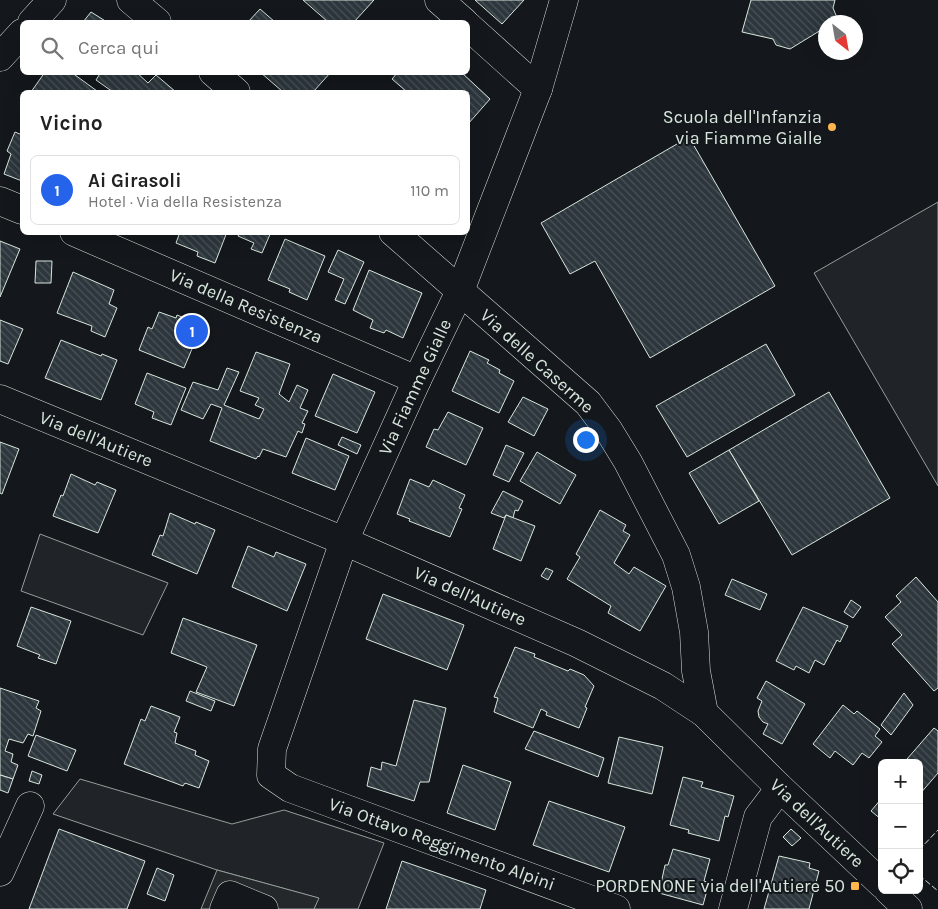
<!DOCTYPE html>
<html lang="it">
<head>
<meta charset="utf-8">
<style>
  body { margin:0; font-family:Karla,sans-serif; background:#f2f2f2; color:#222 }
  .controls { position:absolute; right:15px; bottom:15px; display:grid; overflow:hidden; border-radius:8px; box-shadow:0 5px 20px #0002 }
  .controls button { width:45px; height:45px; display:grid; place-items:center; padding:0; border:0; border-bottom:1px solid #e0e0e0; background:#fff; color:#222; font:25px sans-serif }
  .compass { position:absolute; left:818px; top:15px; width:45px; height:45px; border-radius:50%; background:#fff; box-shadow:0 5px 20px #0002; rotate:149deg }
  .you { position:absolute; left:585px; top:439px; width:18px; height:18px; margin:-12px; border:4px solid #fff; border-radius:50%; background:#1a73e8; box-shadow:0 0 0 8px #1a73e833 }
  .badge { display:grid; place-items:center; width:32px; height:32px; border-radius:50%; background:#2563eb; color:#fff; font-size:16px; font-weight:700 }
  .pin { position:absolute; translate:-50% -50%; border:2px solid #fff; box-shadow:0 1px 5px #0006 }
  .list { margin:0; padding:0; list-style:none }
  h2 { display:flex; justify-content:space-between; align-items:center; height:65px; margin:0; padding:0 20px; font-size:21px }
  h2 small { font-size:16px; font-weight:400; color:#767676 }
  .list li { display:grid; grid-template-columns:32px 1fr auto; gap:15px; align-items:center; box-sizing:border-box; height:70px; margin:0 10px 10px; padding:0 10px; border:1px solid #e0e0e0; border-radius:8px }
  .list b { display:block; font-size:19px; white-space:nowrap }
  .list p { margin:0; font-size:16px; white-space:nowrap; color:#767676 }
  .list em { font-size:16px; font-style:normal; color:#767676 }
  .icon { flex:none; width:28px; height:28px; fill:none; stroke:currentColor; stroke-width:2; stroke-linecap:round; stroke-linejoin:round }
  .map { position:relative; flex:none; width:938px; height:909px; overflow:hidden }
  .search { position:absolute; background:#fff; box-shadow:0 5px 20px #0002; left:20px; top:20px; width:450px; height:55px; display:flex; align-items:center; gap:12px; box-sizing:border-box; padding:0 18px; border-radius:8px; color:#767676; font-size:19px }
  .panel { position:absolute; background:#fff; box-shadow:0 5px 20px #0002; left:20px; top:90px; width:450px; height:145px; border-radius:8px }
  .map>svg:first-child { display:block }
  .green { fill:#202428; stroke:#939e99 }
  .parking { fill:#24282b; stroke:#939e99 }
  .building { fill:url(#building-back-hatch); stroke:#d8e6dc }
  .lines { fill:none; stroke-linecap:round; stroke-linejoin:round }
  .minor-casing { stroke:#d8e6dc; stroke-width:29 }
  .minor { stroke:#14181c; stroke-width:28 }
  .fence { stroke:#d8e6dc; stroke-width:1; stroke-dasharray:6 2.5; stroke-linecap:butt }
  .poi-dot { fill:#ffb74d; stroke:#14181c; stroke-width:2 }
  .labels { text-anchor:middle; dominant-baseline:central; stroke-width:4; stroke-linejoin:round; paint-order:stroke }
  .poi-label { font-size:18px; fill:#d8e6dc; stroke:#14181c; text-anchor:end }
  .street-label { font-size:18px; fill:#d8e6dc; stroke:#14181c }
</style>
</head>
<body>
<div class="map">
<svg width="938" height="909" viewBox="0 0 938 909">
  <defs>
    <pattern id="building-back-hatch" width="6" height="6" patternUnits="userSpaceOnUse" patternTransform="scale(1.25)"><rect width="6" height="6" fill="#2c363c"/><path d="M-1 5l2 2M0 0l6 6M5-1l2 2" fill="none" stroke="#4a5358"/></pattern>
  </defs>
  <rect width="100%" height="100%" fill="#14181c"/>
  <g class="green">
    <path d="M938 202V486L814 273Z"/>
    <path d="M40 534 168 583 143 635 21 591Z"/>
    <path d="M80 779 232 824 284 810 384 843 358 909H314L318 898 217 870 53 814Z"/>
  </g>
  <path class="parking" d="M217 870 319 898 314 909H201Z"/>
  <g class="building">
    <path d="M303 0H374L354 22H328Z"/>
    <path d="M475 0H524L502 24Z"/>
    <path d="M751 0H835L833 8 838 20 833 22H826V27L790 49 776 45 773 39 742 32Z"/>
    <path d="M260 9 275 22H248Z"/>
    <path d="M91 12 107 22H83Z"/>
    <path d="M45 72H71L97 91 96 92H31Z"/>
    <path d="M101 72H136L148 83 156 75 176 92H113L96 80Z"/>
    <path d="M260 72H331L313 92H283Z"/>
    <path d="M398 72H461L490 99 468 124V92H407L392 79Z"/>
    <path d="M15 132 22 135V181L4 174 11 154 7 151Z"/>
    <path d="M689 137 775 286 650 358 595 261 570 274 541 223Z"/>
    <path d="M180 232H227L215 263 197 256 198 252 176 243Z"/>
    <path d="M240 232H271L262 253 251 249 254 243 238 236Z"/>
    <path d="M285 239 325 256 307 300 289 292 290 289 268 280Z"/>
    <path d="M0 241 20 249 0 297Z"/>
    <path d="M338 250 364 262 345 304 335 300 344 279 328 272Z"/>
    <path d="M36 261H52L51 283H35Z"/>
    <path d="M369 270 422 293 403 338 386 330 384 333 370 328 373 320 353 310Z"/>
    <path d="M73 272 114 290 109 304 117 308 105 337 91 331 92 326 57 313Z"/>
    <path d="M159 312 176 318 177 315 202 325 184 368 139 350 148 327 152 329Z"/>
    <path d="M0 320 23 329 8 364 0 361Z"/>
    <path d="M61 340 101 356 102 354 117 360 101 400 45 378Z"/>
    <path d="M766 344 795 395 687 457 656 406Z"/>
    <path d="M470 351 489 360 487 363 500 370 499 373 514 381 499 413 452 391Z"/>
    <path d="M256 352 290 364 279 394 289 402 297 385 308 390 300 408 308 411 302 423 305 424 302 433 298 431 286 457 263 449 259 457 258 456 256 459 210 441 222 408 211 404 203 419 181 410 193 382 218 390 227 368 239 372 224 405 259 419 264 409 255 405 259 398 240 391Z"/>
    <path d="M147 373 186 388 171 425 152 418 154 412 135 404Z"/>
    <path d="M333 374 375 392 357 433 315 416Z"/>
    <path d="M829 392 890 498 792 555 729 450Z"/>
    <path d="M523 397 548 409 534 436 508 422Z"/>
    <path d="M448 412 483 428 466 465 426 447 434 429 438 430Z"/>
    <path d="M342 437 361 445 357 454 338 445Z"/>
    <path d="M306 438 349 456 335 490 292 473Z"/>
    <path d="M0 442 19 449 2 494 0 493Z"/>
    <path d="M506 445 524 453 509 482 493 475Z"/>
    <path d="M729 450 759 501 719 524 689 473Z"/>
    <path d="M537 452 576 475 560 504 520 481Z"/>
    <path d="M71 474 95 485 97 482 116 490 98 533 53 516 61 495 63 496Z"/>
    <path d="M410 479 429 487 433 480 465 495 459 508 462 509 450 537 409 521 410 519 397 514Z"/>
    <path d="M503 491 523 501 518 511 515 510 513 518 506 515 504 518 491 513Z"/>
    <path d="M600 510 626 525 623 531 630 535 614 563 629 574 634 567 666 586 640 631 608 613 611 606 567 579 580 557 576 554Z"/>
    <path d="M170 513 195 524 196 522 215 530 197 574 152 555 160 535 163 536Z"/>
    <path d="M506 515 535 526 521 561 493 549Z"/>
    <path d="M248 546 274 557 276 552 306 564 287 611 232 587Z"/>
    <path d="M546 568 553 571 548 580 541 576Z"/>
    <path d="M916 577 938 602V688L934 691 892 644 902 635 885 617 901 602 896 596Z"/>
    <path d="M732 579 767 594 760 610 725 595Z"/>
    <path d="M383 594 464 625 447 670 366 639Z"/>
    <path d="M851 600 861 607 853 618 844 612Z"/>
    <path d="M31 607 71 621 56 664 38 658 40 655 17 646Z"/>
    <path d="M803 607 848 626 840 642 837 640 824 665 815 660 809 673 796 666 794 670 776 661Z"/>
    <path d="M183 618 257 645 234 706 196 692 207 667 171 653Z"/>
    <path d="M515 647 535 654 534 657 568 671 570 669 584 675 594 686 585 707 587 708 579 728 546 715 547 712 541 709 533 728 494 712 498 698 494 697Z"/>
    <path d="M766 681 805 704 782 744 763 734 768 724 763 722 759 717 758 711 762 701 757 698Z"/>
    <path d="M0 688 39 701 36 708 41 711 33 736 28 734 23 743 9 739 5 751 13 754 11 762 18 765 13 779 0 775Z"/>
    <path d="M190 691 215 701 211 711 186 701Z"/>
    <path d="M904 693 913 705 891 735 881 725Z"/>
    <path d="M414 700 446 708 429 782H420L414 801 367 786 371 767 381 770 382 762 396 766Z"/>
    <path d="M843 705 854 714 857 711 880 729 875 736 882 742 869 758 862 753 853 765 835 751 830 758 813 744Z"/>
    <path d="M151 706 180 717 174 732 177 733 175 743 196 751 195 755 209 761 199 788 185 783 183 786 124 764 141 719 145 721Z"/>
    <path d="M934 728 938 731V773L919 795V763H912L907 759Z"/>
    <path d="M534 731 604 758 598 777 525 749Z"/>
    <path d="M36 735 76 750 67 771 28 756Z"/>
    <path d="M619 737 663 747 652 794 608 783Z"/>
    <path d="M463 765 511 782 495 830 447 813Z"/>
    <path d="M32 771 42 775 39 784 29 781Z"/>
    <path d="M0 775 13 779 8 793 0 790Z"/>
    <path d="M683 777 703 782 701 787 734 796 728 817 725 816 719 841 688 833 689 830 670 825Z"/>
    <path d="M882 798V820L871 811Z"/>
    <path d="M549 801 625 827 609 872 533 845Z"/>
    <path d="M59 829 145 861 127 909H29Z"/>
    <path d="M791 829 801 838 792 846 783 837Z"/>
    <path d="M673 849 710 859 704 881 709 883 703 905 659 893 665 865H668Z"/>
    <path d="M779 856 810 863 809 868 819 871 809 909H764Z"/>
    <path d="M402 861 486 890 480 909H386Z"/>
    <path d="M157 868 174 875 165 901 147 894Z"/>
  </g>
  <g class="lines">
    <defs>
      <g id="minor">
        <path d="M131 0 157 22"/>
        <path d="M439 0 464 22"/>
        <path d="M564 0 538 89 460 291 417 380 344 541 272 749 271 775 290 788 616 909"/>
        <path d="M32 22 52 0"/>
        <path d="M468 26 538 89"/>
        <path d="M0 57 22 33"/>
        <path d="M213 72 236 92"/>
        <path d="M0 201 22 210"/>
        <path d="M74 232 417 380"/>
        <path d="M393 232 588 403 609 431 628 462 676 555 686 587 694 632 696 671 704 713"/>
        <path d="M0 399 344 541 577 643 663 686 704 713 780 788 882 884"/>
        <path d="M0 872 30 806"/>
        <path d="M888 890 908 909"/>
        <path d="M224 909 230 895 264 909"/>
        <path d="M733 909 758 817 780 788"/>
      </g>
    </defs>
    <use href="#minor" class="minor-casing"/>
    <use href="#minor" class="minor"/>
    <g class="fence">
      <path d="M919 850 938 830"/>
      <path d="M919 875 938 891"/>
    </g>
  </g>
  <g class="poi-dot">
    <circle cx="832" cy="127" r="5"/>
    <rect x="850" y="881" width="10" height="10" rx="2.5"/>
  </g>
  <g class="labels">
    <g class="poi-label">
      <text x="822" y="117">Scuola dell'Infanzia<tspan x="822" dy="21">via Fiamme Gialle</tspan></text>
      <text x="845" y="886">PORDENONE via dell'Autiere 50</text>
    </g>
    <g class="street-label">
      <text transform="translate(246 306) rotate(23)">Via della Resistenza</text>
      <text transform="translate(537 361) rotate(42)">Via delle Caserme</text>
      <text transform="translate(415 387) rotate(-65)">Via Fiamme Gialle</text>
      <text transform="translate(96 439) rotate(22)">Via dell'Autiere</text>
      <text transform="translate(470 596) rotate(24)">Via dell'Autiere</text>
      <text transform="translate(817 823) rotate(43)">Via dell'Autiere</text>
      <text transform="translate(442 844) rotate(20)">Via Ottavo Reggimento Alpini</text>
    </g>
  </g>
</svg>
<div class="controls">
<button>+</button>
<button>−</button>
<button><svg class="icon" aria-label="locate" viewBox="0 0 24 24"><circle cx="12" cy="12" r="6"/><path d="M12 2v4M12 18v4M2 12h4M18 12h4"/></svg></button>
</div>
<svg class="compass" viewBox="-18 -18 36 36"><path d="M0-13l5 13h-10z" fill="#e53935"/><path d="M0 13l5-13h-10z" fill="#767676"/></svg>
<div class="you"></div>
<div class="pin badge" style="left:192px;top:331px">1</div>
<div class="search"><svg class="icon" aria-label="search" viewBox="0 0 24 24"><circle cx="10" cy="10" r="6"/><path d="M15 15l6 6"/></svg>Cerca qui</div>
<section class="panel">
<h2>Vicino<small></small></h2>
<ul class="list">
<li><span class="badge">1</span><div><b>Ai Girasoli</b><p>Hotel · Via della Resistenza</p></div><em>110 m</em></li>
</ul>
</section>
</div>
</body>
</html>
